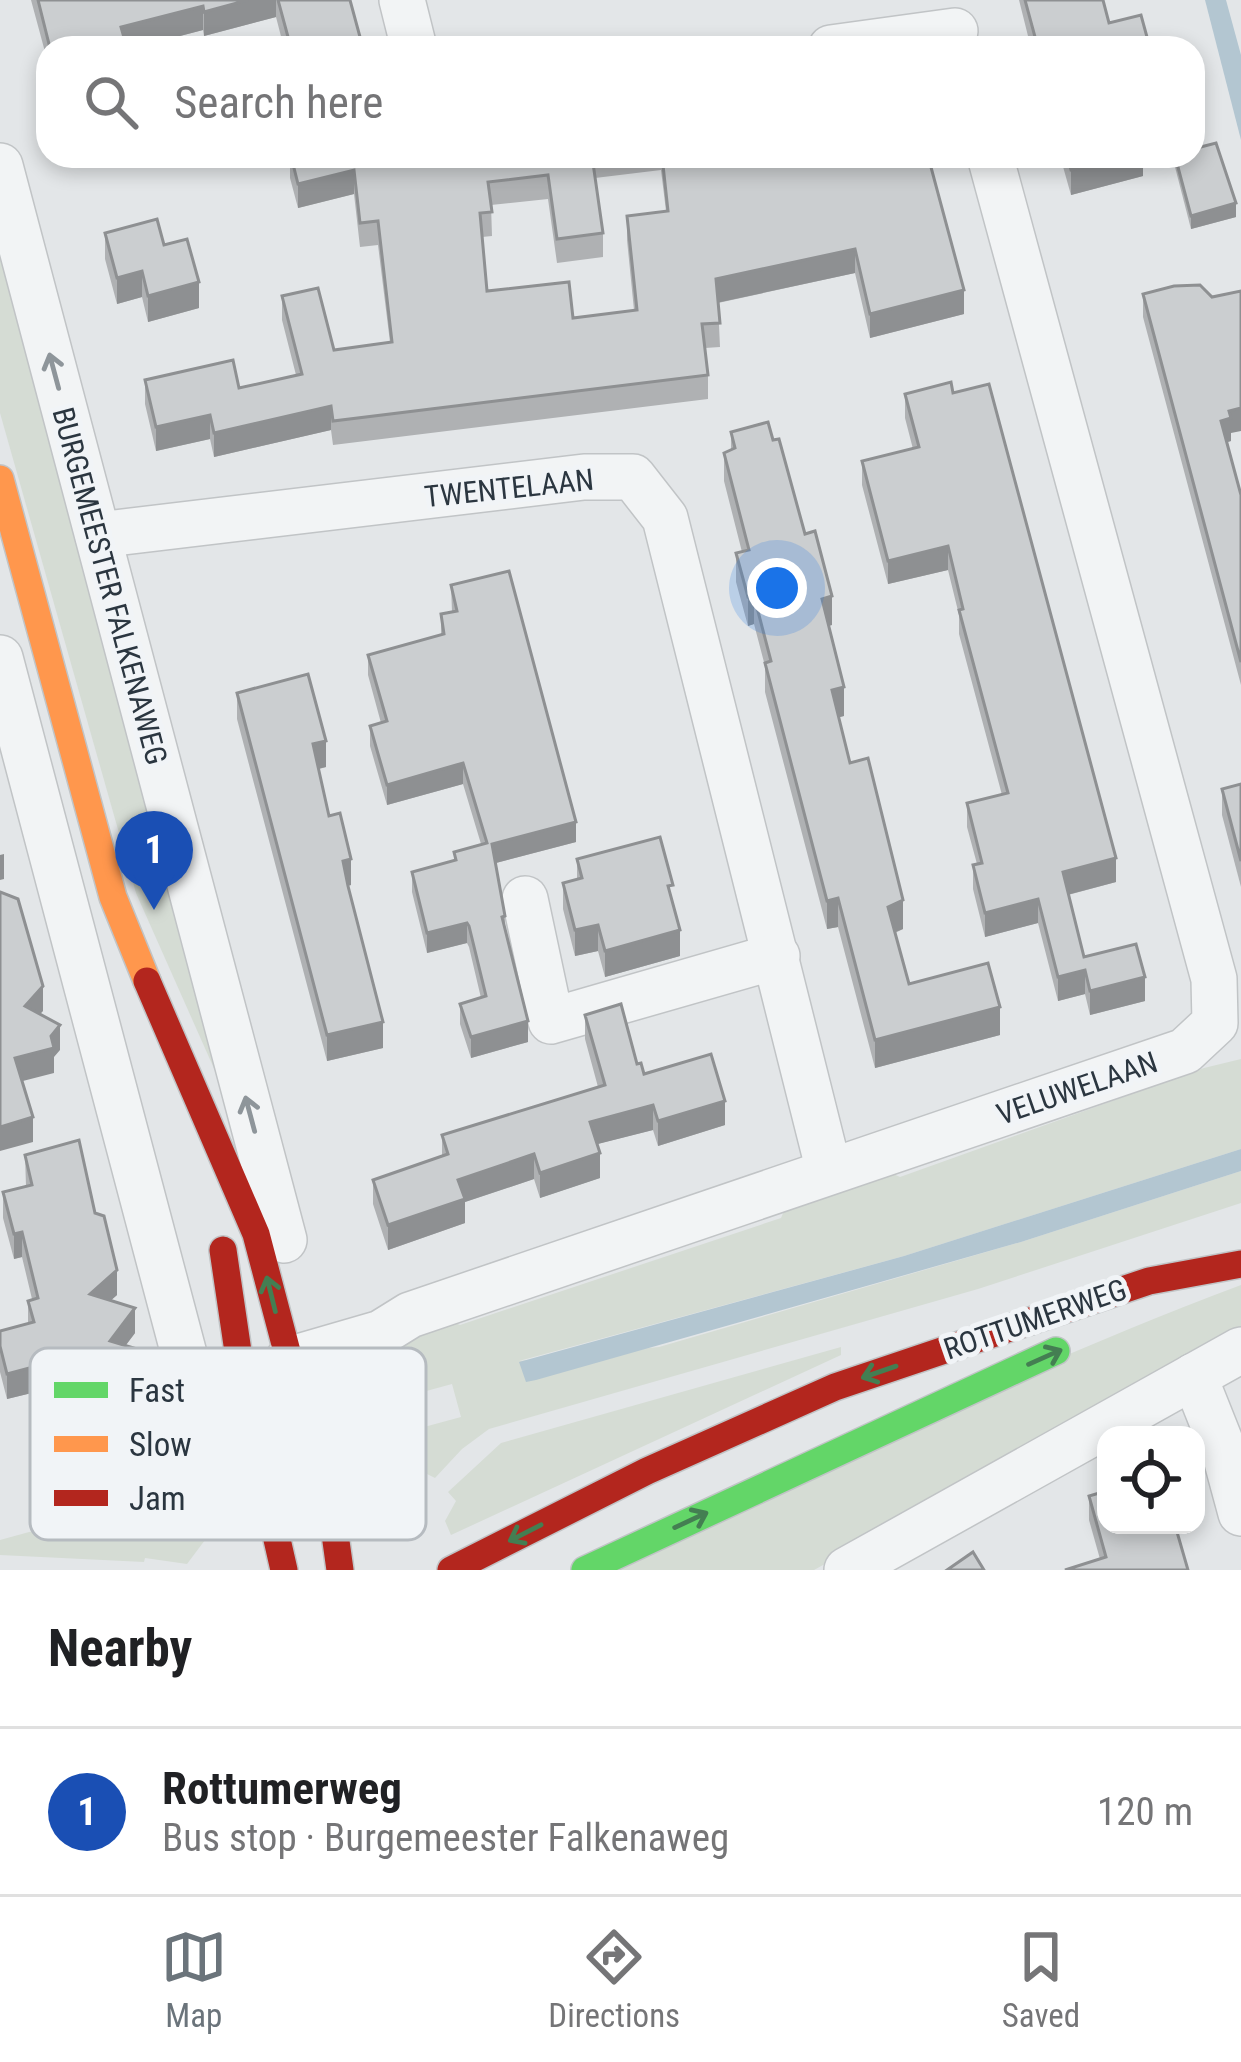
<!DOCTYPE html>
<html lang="en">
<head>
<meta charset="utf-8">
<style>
  body { margin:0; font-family:"Roboto Condensed",sans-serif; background:#f6f6f6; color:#202124 }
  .controls { position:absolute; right:36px; bottom:36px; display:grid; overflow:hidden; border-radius:24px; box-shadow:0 6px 18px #0003 }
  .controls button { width:108px; height:108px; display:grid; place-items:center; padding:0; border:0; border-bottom:3px solid #e0e0e0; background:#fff; color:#202124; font:60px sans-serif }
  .you { position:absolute; left:777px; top:588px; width:42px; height:42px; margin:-30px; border:9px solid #fff; border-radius:50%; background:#1a73e8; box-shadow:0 0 0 18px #1a73e833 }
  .badge { display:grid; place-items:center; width:78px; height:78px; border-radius:50%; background:#6b747b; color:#fff; font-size:39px; font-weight:700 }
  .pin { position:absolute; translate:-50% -99px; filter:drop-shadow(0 3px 6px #0008) }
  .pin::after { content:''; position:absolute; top:63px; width:42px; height:36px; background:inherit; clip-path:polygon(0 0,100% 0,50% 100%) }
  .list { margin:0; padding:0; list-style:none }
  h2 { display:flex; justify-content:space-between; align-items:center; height:156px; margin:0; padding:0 48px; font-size:51px }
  h2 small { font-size:39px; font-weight:400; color:#757577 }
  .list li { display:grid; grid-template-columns:78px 1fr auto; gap:36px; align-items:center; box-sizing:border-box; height:168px; padding:0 48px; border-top:3px solid #e0e0e0 }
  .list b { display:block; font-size:45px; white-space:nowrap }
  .list p { margin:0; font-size:39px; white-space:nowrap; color:#757577 }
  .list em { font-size:39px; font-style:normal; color:#757577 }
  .icon { flex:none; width:66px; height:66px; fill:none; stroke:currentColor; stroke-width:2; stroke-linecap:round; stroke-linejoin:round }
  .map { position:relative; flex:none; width:1241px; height:1570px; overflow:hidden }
  .search { position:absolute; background:#fff; box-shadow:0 6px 18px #0003; left:36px; right:36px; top:36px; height:132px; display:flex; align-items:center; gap:30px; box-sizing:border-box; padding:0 42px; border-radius:36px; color:#757577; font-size:45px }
  .sheet { height:324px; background:#fff }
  nav { display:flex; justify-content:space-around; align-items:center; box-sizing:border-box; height:168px; border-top:3px solid #e0e0e0; background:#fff; font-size:33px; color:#757577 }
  nav a { display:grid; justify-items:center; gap:6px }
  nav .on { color:#6b747b }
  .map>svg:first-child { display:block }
  .green { fill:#d5dcd4 }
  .water { fill:#b3c6d1 }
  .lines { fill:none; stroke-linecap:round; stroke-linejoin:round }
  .street-casing { stroke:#c1c4c6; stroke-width:48 }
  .fast-casing { stroke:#c1c4c6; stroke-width:30 }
  .slow-casing { stroke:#c1c4c6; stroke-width:30 }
  .jam-casing { stroke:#c1c4c6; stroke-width:30 }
  .street { stroke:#f2f4f5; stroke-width:45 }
  .fast { stroke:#63d668; stroke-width:27 }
  .slow { stroke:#ff974d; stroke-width:27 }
  .jam { stroke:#b3261e; stroke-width:27 }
  .wall { fill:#afb1b3; fill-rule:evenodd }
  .shaded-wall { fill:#8e9092 }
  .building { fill:#cbced0; stroke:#8e9092; stroke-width:3 }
  .oneway { stroke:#8e959a }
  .oneway2 { stroke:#447e52 }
  .labels { text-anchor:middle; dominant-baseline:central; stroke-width:10; stroke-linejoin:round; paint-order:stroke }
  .street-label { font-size:30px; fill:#2b3640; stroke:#f1f4f7 }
  .key { fill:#f1f4f7; stroke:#b6bbc0; stroke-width:3 }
  .key-label { font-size:33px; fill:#2b3640 }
</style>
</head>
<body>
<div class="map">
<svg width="1241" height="1570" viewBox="0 0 1241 1570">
  <rect width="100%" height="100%" fill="#e3e6e8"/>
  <g class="green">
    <path d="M0 214 236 1118 136 893 0 413Z"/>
    <path d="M1241 1059V1149L904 1256 519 1361 659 1347 1021 1242 1241 1171V1203L978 1289 489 1429 462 1449 435 1478 427 1474 412 1478 404 1474 359 1384 366 1368 390 1359 413 1430 461 1417 452 1384 419 1393 403 1344 439 1316 460 1325 781 1218 790 1197 878 1167 900 1177 1204 1068Z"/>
    <path d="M1241 1285V1334L814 1570H603C812 1470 1023 1367 1241 1285Z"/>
    <path d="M841 1347V1355L451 1535 445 1521 456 1501 448 1492 501 1443Z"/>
    <path d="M193 1487 205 1540 187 1564 145 1558 144 1562 0 1555V1540Z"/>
  </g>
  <g class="water">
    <path d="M1205 0H1226L1241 55V140Z"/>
    <path d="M1241 1149V1171L1021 1242 536 1380 526 1382 519 1362 904 1256Z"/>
  </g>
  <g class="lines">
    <defs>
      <g id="street">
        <path d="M402 0 414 48"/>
        <path d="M831 48 955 31"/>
        <path d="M0 166 284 1240"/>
        <path d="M98 535 584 477H633L665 518 829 1171"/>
        <path d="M0 658 199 1411 245 1399"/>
        <path d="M525 899 551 1021 777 956"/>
        <path d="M288 1360 381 1333 410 1315 1185 1051 1215 1023 1214 979 990 156"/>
        <path d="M1194 1376 1225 1454 1241 1513"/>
        <path d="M847 1570 1241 1350"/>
      </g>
      <path id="fast" d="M585 1570 1056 1351"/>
      <path id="slow" d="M0 479 113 897 147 981"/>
      <g id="jam">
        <path d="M147 981 256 1234 335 1534 340 1570"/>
        <path d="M223 1250 245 1399 284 1570"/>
        <path d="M451 1570 647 1471 835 1387 1149 1281 1241 1264"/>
      </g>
    </defs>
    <use href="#street" class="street-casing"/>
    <use href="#fast" class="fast-casing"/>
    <use href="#slow" class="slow-casing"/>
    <use href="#jam" class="jam-casing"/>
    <use href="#street" class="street"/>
    <use href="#fast" class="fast"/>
    <use href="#slow" class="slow"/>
    <use href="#jam" class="jam"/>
  </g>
  <g class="wall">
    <path d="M31 0H350L363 48H284L276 17 204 36 203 30 134 48H48V63Z"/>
    <path d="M1019 0H1103L1109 23 1150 48H1031Z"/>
    <path d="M290 156H928L964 314 870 338 855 273 718 303 720 347 705 348 708 375V399L333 445 331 430 214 457 210 439 156 451 145 404V380L239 388 296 375 282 320V296L334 350 390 342 378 245 360 247 354 194 298 208 290 178ZM661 170 666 211 627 216V240L634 310 573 318 487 291 482 237 492 236 491 205 548 199 557 263 603 257V233L595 178Z"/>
    <path d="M1060 156H1143V176L1071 195Z"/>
    <path d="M1175 156 1236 217 1191 229 1175 167Z"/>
    <path d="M105 233 164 245 199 308 148 322 142 297 117 304 105 259Z"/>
    <path d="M1143 294 1231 433V441L1227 442 1241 495V685L1143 317Z"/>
    <path d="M953 393 1116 882 1068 895 1084 957 1145 1001 1090 1015 1085 994 1058 1001 1038 923 985 937 973 889V865L977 864 967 827V803L1002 795 959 634V615L948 570 888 584 862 485V461L913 449 905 418V394Z"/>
    <path d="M731 432 773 440 805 534 832 625 829 626 844 716 839 717 850 763 903 929 895 933 909 984 1000 1035 875 1068 838 927 827 929 765 692V666L754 624 748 626 736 582V553L742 552 724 481V453L731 450Z"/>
    <path d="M451 585 576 842 496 863 505 916V932L528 1042 471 1058 460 1024V1004L481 998 469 947 467 943 427 953 412 892V872L454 861V852L481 844 463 784 387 805 370 746V726L381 723 368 675V655L441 635V614L452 612Z"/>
    <path d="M237 693 326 767 319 769 329 816 351 885 348 886 383 1048 327 1061 237 719Z"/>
    <path d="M1241 784V887L1222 815V789Z"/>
    <path d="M577 859 673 902 680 956 605 977 598 951 575 956 563 909V883L577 879Z"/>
    <path d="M585 1015 637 1064 644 1074 725 1125 658 1146 653 1130 597 1144 600 1178 540 1198 534 1179 465 1202V1223L388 1250 373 1204V1180L442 1156V1135L598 1087 585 1039Z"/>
    <path d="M25 1155 95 1213 117 1295 111 1300 135 1333 126 1345 152 1429 150 1431V1445L117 1454V1469L81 1478 77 1465 66 1468 44 1390 7 1399 0 1372V1331L28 1324V1301L32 1299 22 1257 14 1259 3 1218V1192L26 1186Z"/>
    <path d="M1089 1496 1188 1570 1100 1559 1089 1520Z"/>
  </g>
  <g class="shaded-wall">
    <path d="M248 0H276V17L204 36V12Z"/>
    <path d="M203 6V30L134 48H121V27Z"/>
    <path d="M1125 156H1143V176L1071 195V170Z"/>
    <path d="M354 170V194L298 208V184Z"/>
    <path d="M1236 203V217L1191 229V216Z"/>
    <path d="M855 249V273L716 303V279Z"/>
    <path d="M142 271V297L117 304V278Z"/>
    <path d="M199 282V308L148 322V296Z"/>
    <path d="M964 290V314L870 338V314Z"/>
    <path d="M331 406V430L214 457V433Z"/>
    <path d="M1241 408V431L1231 433V441L1221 444V421L1229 411Z"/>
    <path d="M210 415V439L156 451V427Z"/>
    <path d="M948 546V570L888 584V561Z"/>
    <path d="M754 596V624L748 626V597Z"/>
    <path d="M832 596V625L822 627V599Z"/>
    <path d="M844 687V716L832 719V690Z"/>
    <path d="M326 741V767L313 770V744Z"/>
    <path d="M463 763V784L387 805V785Z"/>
    <path d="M576 822V842L492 864V844Z"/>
    <path d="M4 854V879L0 880V855Z"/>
    <path d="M1116 858V882L1063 896V872Z"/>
    <path d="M351 859V885L343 887V861Z"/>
    <path d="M838 898V927L827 929V901Z"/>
    <path d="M1038 899V923L985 937V913Z"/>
    <path d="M903 900V929L888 935V907Z"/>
    <path d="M467 923V943L427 953V933Z"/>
    <path d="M598 925V951L575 956V930Z"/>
    <path d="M680 930V956L605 977V951Z"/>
    <path d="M1085 970V994L1058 1001V977Z"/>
    <path d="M1145 977V1001L1090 1015V991Z"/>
    <path d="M43 986V1011L25 1031V1006Z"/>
    <path d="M1000 1007V1035L875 1068V1040Z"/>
    <path d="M528 1021V1042L471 1058V1037Z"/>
    <path d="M383 1022V1048L327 1061V1035Z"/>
    <path d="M60 1025V1050L54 1057V1073L15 1083V1058L51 1036Z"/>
    <path d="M725 1101V1125L658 1146V1121Z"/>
    <path d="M653 1105V1130L590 1146V1122Z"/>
    <path d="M33 1117V1142L0 1151V1127Z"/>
    <path d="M600 1153V1178L540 1198V1173Z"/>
    <path d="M534 1154V1179L465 1202V1223L388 1250V1225L458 1180Z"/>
    <path d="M22 1232V1257L14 1259V1234Z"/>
    <path d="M117 1270V1295L90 1319V1294Z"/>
    <path d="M135 1308V1333L110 1366V1341Z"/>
    <path d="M44 1364V1390L7 1399V1374Z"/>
    <path d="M152 1403 150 1445 117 1454V1469L81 1478V1453Z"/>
    <path d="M77 1439V1465L66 1468V1442Z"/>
  </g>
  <g class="building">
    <path d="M38 0H248L204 12 203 6 121 27 127 48H50Z"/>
    <path d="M278 0H350L363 48H291Z"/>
    <path d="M1025 0H1103L1109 23 1141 15 1150 48H1038Z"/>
    <path d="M1216 143 1236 203 1191 216 1175 156H1193V149Z"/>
    <path d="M291 156H592L603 233 557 239 548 175 488 182 492 212 480 213 487 291 569 282 573 318 637 310 627 216 668 211 662 156H928L964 290 870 314 855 249 716 279 720 323 702 324 708 375 333 421 331 406 214 433 210 415 156 427 145 380 233 360 239 388 302 374 282 296 318 288 334 350 392 342 378 221 360 223 354 170 298 184Z"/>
    <path d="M1067 156H1125L1071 170Z"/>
    <path d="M157 219 164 245 187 239 199 282 148 296 142 271 117 278 105 233Z"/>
    <path d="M1200 285 1212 297 1241 291V408L1229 411 1231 418 1221 421 1241 495V662L1143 294 1174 286Z"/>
    <path d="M951 382 953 393 989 384 1116 858 1063 872 1084 957 1136 944 1145 977 1090 991 1085 970 1058 977 1038 899 985 913 973 865 982 863 967 803 1008 793 959 610 963 609 948 546 888 561 862 461 919 447 905 394Z"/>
    <path d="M768 422 773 440 779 439 805 534 815 531 832 596 822 599 844 687 832 690 850 763 868 758 903 900 888 907 909 984 988 963 1000 1007 875 1040 838 898 827 901 765 663 771 661 754 596 748 597 736 553 749 550 724 453 735 448 731 432Z"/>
    <path d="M509 571 576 822 492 844 505 916 502 917 528 1021 471 1037 460 1004 486 996 469 926 467 923 427 933 412 872 456 860 454 852 487 843 463 763 387 785 370 726 387 721 368 655 444 634 441 614 457 611 451 585Z"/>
    <path d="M308 674 326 741 313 744 329 816 340 813 351 859 343 861 348 886 383 1022 327 1035 237 693Z"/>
    <path d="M1241 784V861L1222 789Z"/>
    <path d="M660 837 673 885 668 886 680 930 605 951 598 925 575 930 563 883 582 878 577 859Z"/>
    <path d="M0 892 18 899 43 986 25 1006 60 1025 51 1036 54 1048 15 1058 33 1117 0 1127Z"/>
    <path d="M621 1004 637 1064 641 1063 644 1074 711 1054 725 1101 658 1121 653 1105 590 1122 600 1153 540 1173 534 1154 458 1180 465 1199 388 1225 373 1180 448 1154 442 1135 605 1085 585 1015Z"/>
    <path d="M79 1140 95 1213 104 1216 117 1270 90 1294 135 1308 110 1341 137 1349 152 1403 147 1408 150 1419 114 1429 117 1443 81 1453 77 1439 66 1442 44 1364 7 1374 0 1346V1331L34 1322 28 1301 38 1298 22 1232 14 1234 3 1192 32 1185 25 1155Z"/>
    <path d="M1106 1491V1525H1175L1188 1570H1065L1106 1557 1089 1496Z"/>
    <path d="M973 1552 984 1570H947Z"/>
  </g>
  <defs><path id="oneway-shaft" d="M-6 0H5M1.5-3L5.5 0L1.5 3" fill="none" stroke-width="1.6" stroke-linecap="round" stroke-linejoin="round" transform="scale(3)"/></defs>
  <g class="oneway">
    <use href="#oneway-shaft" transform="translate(54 371) rotate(-105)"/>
    <use href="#oneway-shaft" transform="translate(250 1114) rotate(-105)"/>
  </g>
  <g class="oneway2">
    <use href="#oneway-shaft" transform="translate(271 1294) rotate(-104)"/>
    <use href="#oneway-shaft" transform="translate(1045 1357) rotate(-24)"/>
    <use href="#oneway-shaft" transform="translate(879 1372) rotate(161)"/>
    <use href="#oneway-shaft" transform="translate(691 1520) rotate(-25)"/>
    <use href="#oneway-shaft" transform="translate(525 1533) rotate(153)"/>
  </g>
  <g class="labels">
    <g class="street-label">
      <text transform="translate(509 488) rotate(-6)">TWENTELAAN</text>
      <text transform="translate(110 586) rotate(75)">BURGEMEESTER FALKENAWEG</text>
      <text transform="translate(1077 1088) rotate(-19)">VELUWELAAN</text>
      <text transform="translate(1035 1319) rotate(-19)">ROTTUMERWEG</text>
    </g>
  </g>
  <rect x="30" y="1348" width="396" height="192" rx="18" class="key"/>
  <rect x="54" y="1382" width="54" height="16" fill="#63d668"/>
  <rect x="54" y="1436" width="54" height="16" fill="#ff974d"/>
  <rect x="54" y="1490" width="54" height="16" fill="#b3261e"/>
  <g class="key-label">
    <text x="129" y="1402">Fast</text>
    <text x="129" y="1456">Slow</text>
    <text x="129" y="1510">Jam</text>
  </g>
</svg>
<div class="controls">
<button><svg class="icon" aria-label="locate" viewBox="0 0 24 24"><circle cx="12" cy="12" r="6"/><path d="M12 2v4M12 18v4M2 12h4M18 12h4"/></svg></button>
</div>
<div class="you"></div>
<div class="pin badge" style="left:154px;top:910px;background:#1a4fb4">1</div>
<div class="search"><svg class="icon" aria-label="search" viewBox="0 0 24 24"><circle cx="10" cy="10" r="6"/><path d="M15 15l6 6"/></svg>Search here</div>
</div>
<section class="sheet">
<h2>Nearby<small></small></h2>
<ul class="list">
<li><span class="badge" style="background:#1a4fb4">1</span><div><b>Rottumerweg</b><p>Bus stop · Burgemeester Falkenaweg</p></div><em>120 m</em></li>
</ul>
</section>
<nav>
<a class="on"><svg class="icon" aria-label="map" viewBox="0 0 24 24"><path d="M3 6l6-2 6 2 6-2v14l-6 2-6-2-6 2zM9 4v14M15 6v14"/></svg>Map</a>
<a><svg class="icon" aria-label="directions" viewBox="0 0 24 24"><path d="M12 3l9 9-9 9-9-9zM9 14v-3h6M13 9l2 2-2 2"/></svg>Directions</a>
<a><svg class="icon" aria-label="saved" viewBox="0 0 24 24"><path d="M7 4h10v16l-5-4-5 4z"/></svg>Saved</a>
</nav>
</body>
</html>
